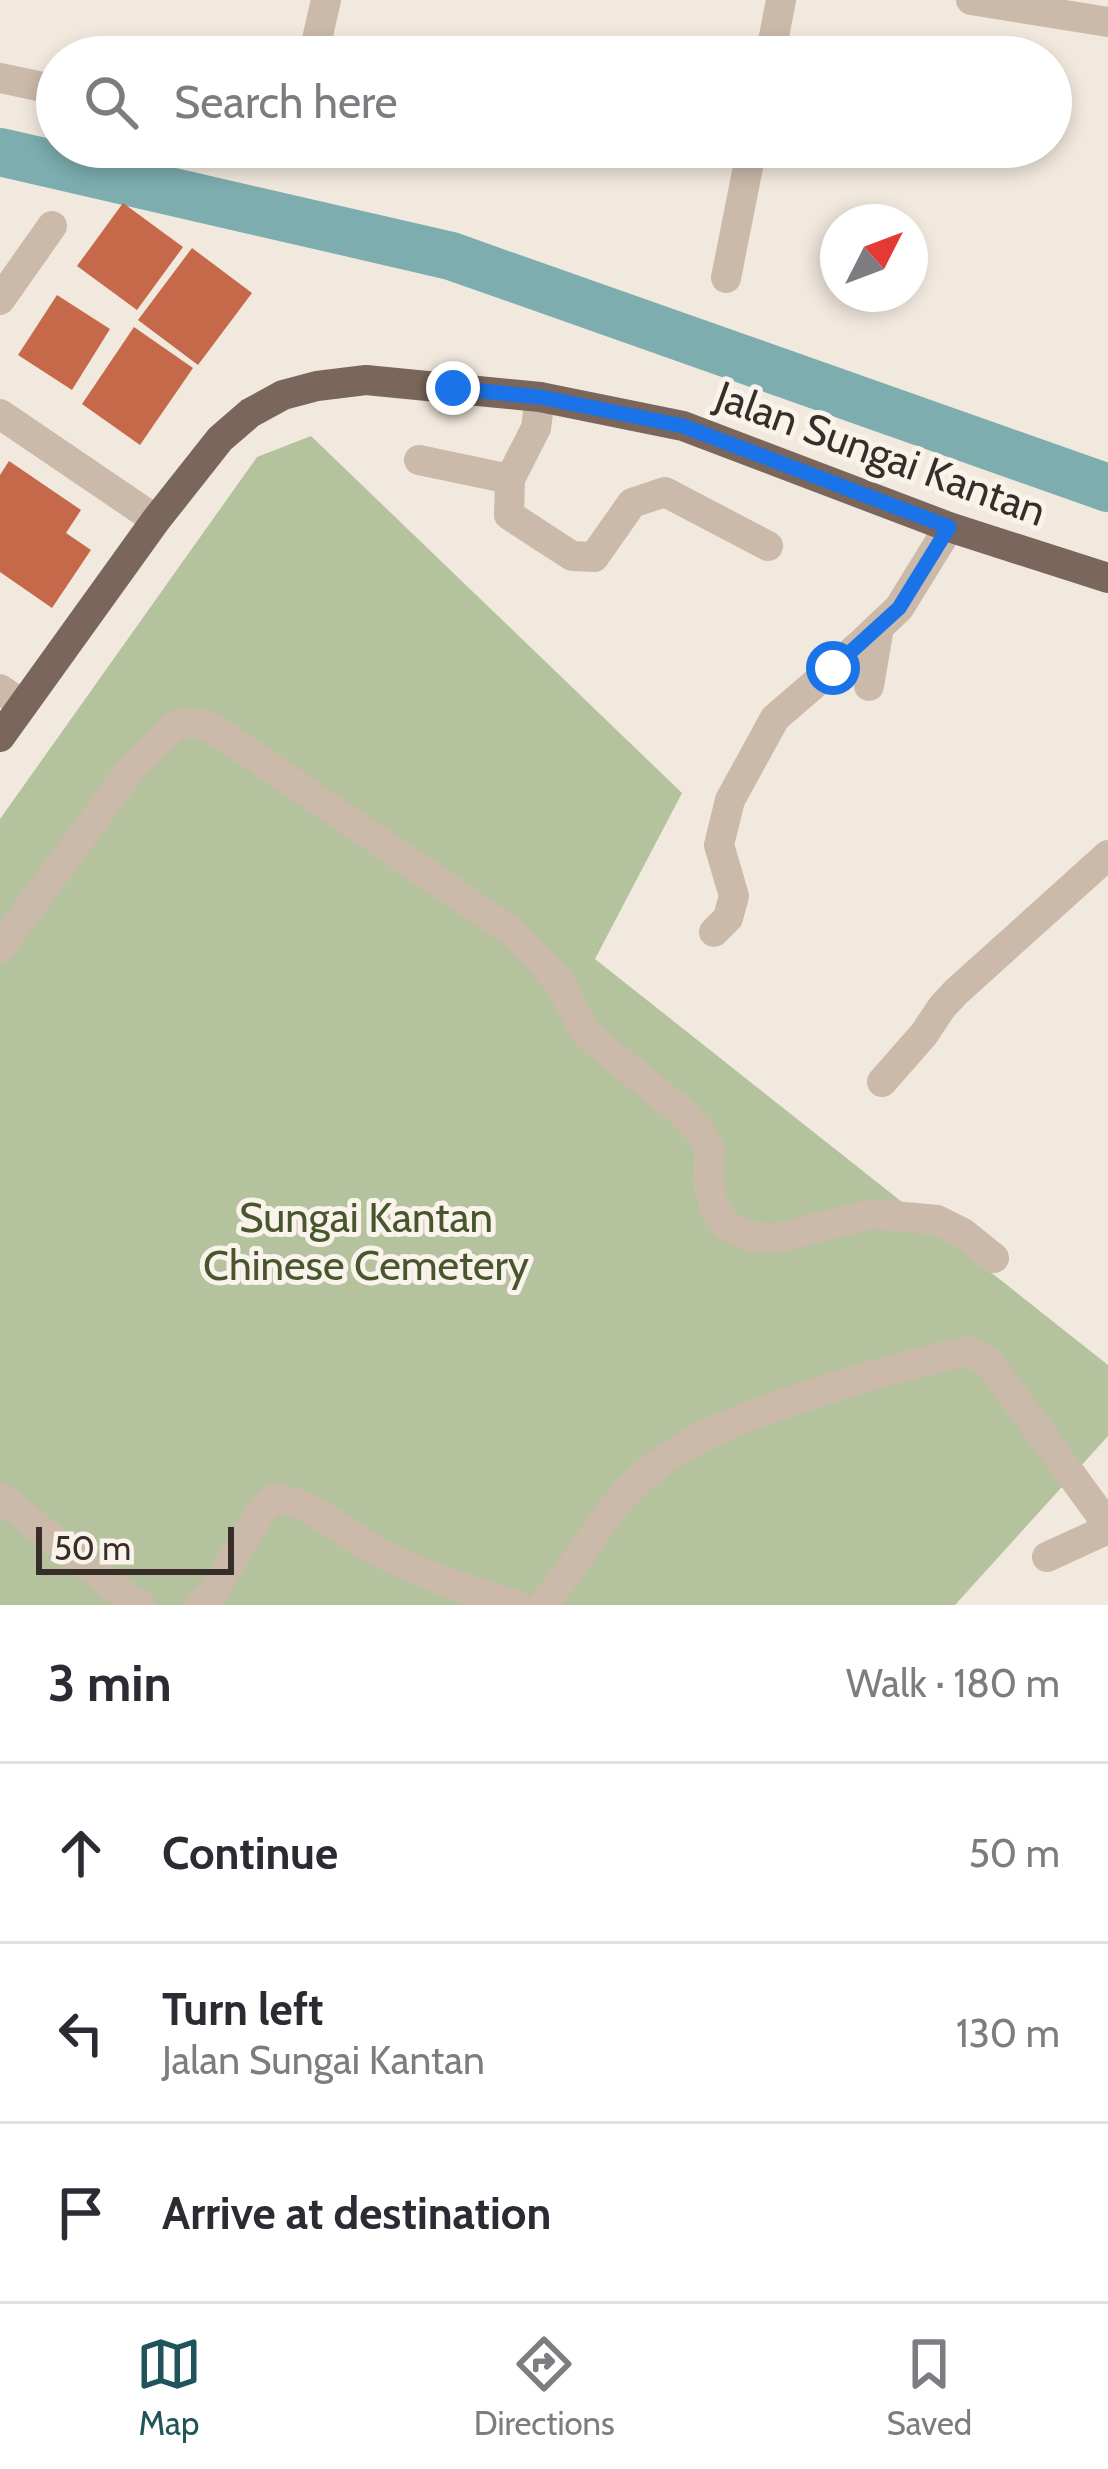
<!DOCTYPE html>
<html lang="en">
<head>
<meta charset="utf-8">
<style>
  body { margin:0; font-family:Cabin,sans-serif; background:#f2f2f3; color:#2b2b33 }
  .compass { position:absolute; left:820px; top:204px; width:108px; height:108px; border-radius:50%; background:#fff; box-shadow:0 6px 18px #0003; rotate:48deg }
  .scale { position:absolute; left:36px; bottom:30px; width:198px; box-sizing:border-box; padding-left:12px; border:6px solid #382e29; border-top:0; font-size:33px; line-height:42px; white-space:nowrap; color:#382e29; -webkit-text-stroke:9px #faf3eb; paint-order:stroke }
  .stop { position:absolute; width:36px; height:36px; margin:-27px; border:9px solid #1a73e8; border-radius:50%; background:#fff }
  .stop.end { background:#1a73e8; border-color:#fff; box-shadow:0 3px 12px #0008 }
  .list { margin:0; padding:0; list-style:none }
  h2 { display:flex; justify-content:space-between; align-items:center; height:156px; margin:0; padding:0 48px; font-size:51px }
  h2 small { font-size:39px; font-weight:400; color:#7c7c81 }
  .list li { display:grid; grid-template-columns:78px 1fr auto; gap:36px; align-items:center; box-sizing:border-box; height:180px; padding:0 48px; border-top:3px solid #e1e1e2 }
  .list b { display:block; font-size:45px; white-space:nowrap }
  .list p { margin:0; font-size:39px; white-space:nowrap; color:#7c7c81 }
  .list em { font-size:39px; font-style:normal; color:#7c7c81 }
  .icon { flex:none; width:66px; height:66px; fill:none; stroke:currentColor; stroke-width:2; stroke-linecap:round; stroke-linejoin:round }
  .map { position:relative; flex:none; width:1108px; height:1605px; overflow:hidden }
  .search { position:absolute; background:#fff; box-shadow:0 6px 18px #0003; left:36px; right:36px; top:36px; height:132px; display:flex; align-items:center; gap:30px; box-sizing:border-box; padding:0 42px; border-radius:66px; color:#7c7c81; font-size:45px }
  .sheet { height:696px; background:#fff }
  nav { display:flex; justify-content:space-around; align-items:center; box-sizing:border-box; height:168px; border-top:3px solid #e1e1e2; background:#fff; font-size:33px; color:#7c7c81 }
  nav a { display:grid; justify-items:center; gap:6px }
  nav .on { color:#1f555a }
  .map>svg:first-child { display:block }
  .green { fill:#b5c29e }
  .lines { fill:none; stroke-linecap:round; stroke-linejoin:round }
  .river { stroke:#7dadaf; stroke-width:48 }
  .building { fill:#c5694a }
  .minor { stroke:#cbb9aa; stroke-width:30 }
  .major { stroke:#7a665b; stroke-width:30 }
  .route { stroke:#1a73e8; stroke-width:15 }
  .labels { text-anchor:middle; dominant-baseline:central; stroke-width:10; stroke-linejoin:round; paint-order:stroke }
  .street-label { font-size:42px; fill:#382e29; stroke:#faf3eb }
  .park-label { font-size:42px; fill:#47562d; stroke:#faf3eb }
</style>
</head>
<body>
<div class="map">
<svg width="1108" height="1605" viewBox="0 0 1108 1605">
  <rect width="100%" height="100%" fill="#f2e9de"/>
  <path class="green" d="M311 436 682 793 595 959 1108 1365V1436L955 1605H0V819L257 457Z"/>
  <g class="lines">
    <path class="river" d="M0 152 451 256 1108 488"/>
  </g>
  <g class="building">
    <path d="M123 203 183 247 137 310 77 266Z"/>
    <path d="M192 248 252 293 198 365 138 320Z"/>
    <path d="M57 295 110 329 72 390 18 355Z"/>
    <path d="M134 327 193 368 140 445 82 404Z"/>
    <path d="M9 461 81 510 66 533 91 550 52 608 0 572V475Z"/>
  </g>
  <g class="lines">
    <g class="minor">
      <path d="M971 0 1108 22"/>
      <path d="M313 57 326 0"/>
      <path d="M770 57 781 0"/>
      <path d="M0 78 57 90"/>
      <path d="M726 278 752 147"/>
      <path d="M0 300 52 226"/>
      <path d="M0 414 156 520"/>
      <path d="M419 460 510 479 536 428 540 397"/>
      <path d="M510 479 509 515 572 556 594 557 632 503 665 492 768 546"/>
      <path d="M869 686 879 627"/>
      <path d="M0 689 23 705"/>
      <path d="M714 932 728 918 734 896 719 845 730 800 775 718 862 643 899 608 949 527"/>
      <path d="M0 948 132 768 175 725 191 722 211 727 511 931 558 980 586 1034 676 1107 701 1133 710 1150 708 1180 714 1208 728 1226 752 1237 777 1238 872 1214 937 1220 963 1233 994 1258"/>
      <path d="M882 1082 924 1034 942 1007 956 992 1108 855"/>
      <path d="M0 1497 132 1601 141 1605"/>
      <path d="M1047 1557 1108 1529"/>
      <path d="M199 1605 210 1597 263 1508 276 1498C315 1504 349 1537 384 1555 427 1576 471 1592 517 1605"/>
      <path d="M542 1605C578 1566 599 1517 638 1481 685 1436 750 1415 810 1395 864 1377 914 1362 970 1351L990 1364 1108 1525"/>
    </g>
    <path class="major" d="M0 737 156 520 220 439 250 413 283 395 317 386 366 380 540 397 683 426 949 527 1108 578"/>
  </g>
  <g class="lines">
    <path class="route" d="M453 388 540 397 683 426 949 527 899 608 833 668"/>
  </g>
  <g class="labels">
    <g class="street-label">
      <text transform="translate(881 453) rotate(20)">Jalan Sungai Kantan</text>
    </g>
    <g class="park-label">
      <text x="366" y="1217">Sungai Kantan<tspan x="366" dy="48">Chinese Cemetery</tspan></text>
    </g>
  </g>
</svg>
<svg class="compass" viewBox="-18 -18 36 36"><path d="M0-13l5 13h-10z" fill="#e53935"/><path d="M0 13l5-13h-10z" fill="#7c7c81"/></svg>
<div class="scale">50 m</div>
<div class="stop" style="left:833px;top:668px"></div>
<div class="stop end" style="left:453px;top:388px"></div>
<div class="search"><svg class="icon" aria-label="search" viewBox="0 0 24 24"><circle cx="10" cy="10" r="6"/><path d="M15 15l6 6"/></svg>Search here</div>
</div>
<section class="sheet">
<h2>3 min<small>Walk · 180 m</small></h2>
<ul class="list">
<li><svg class="icon" aria-label="ahead" viewBox="0 0 24 24"><path d="M12 20V5M6 11l6-6 6 6"/></svg><div><b>Continue</b></div><em>50 m</em></li>
<li><svg class="icon" aria-label="left" viewBox="0 0 24 24"><path d="M17 20v-9H6M10 6l-5 5 5 5"/></svg><div><b>Turn left</b><p>Jalan Sungai Kantan</p></div><em>130 m</em></li>
<li><svg class="icon" aria-label="arrive" viewBox="0 0 24 24"><path d="M6 21V4h12l-3 4 3 4H6"/></svg><div><b>Arrive at destination</b></div></li>
</ul>
</section>
<nav>
<a class="on"><svg class="icon" aria-label="map" viewBox="0 0 24 24"><path d="M3 6l6-2 6 2 6-2v14l-6 2-6-2-6 2zM9 4v14M15 6v14"/></svg>Map</a>
<a><svg class="icon" aria-label="directions" viewBox="0 0 24 24"><path d="M12 3l9 9-9 9-9-9zM9 14v-3h6M13 9l2 2-2 2"/></svg>Directions</a>
<a><svg class="icon" aria-label="saved" viewBox="0 0 24 24"><path d="M7 4h10v16l-5-4-5 4z"/></svg>Saved</a>
</nav>
</body>
</html>
